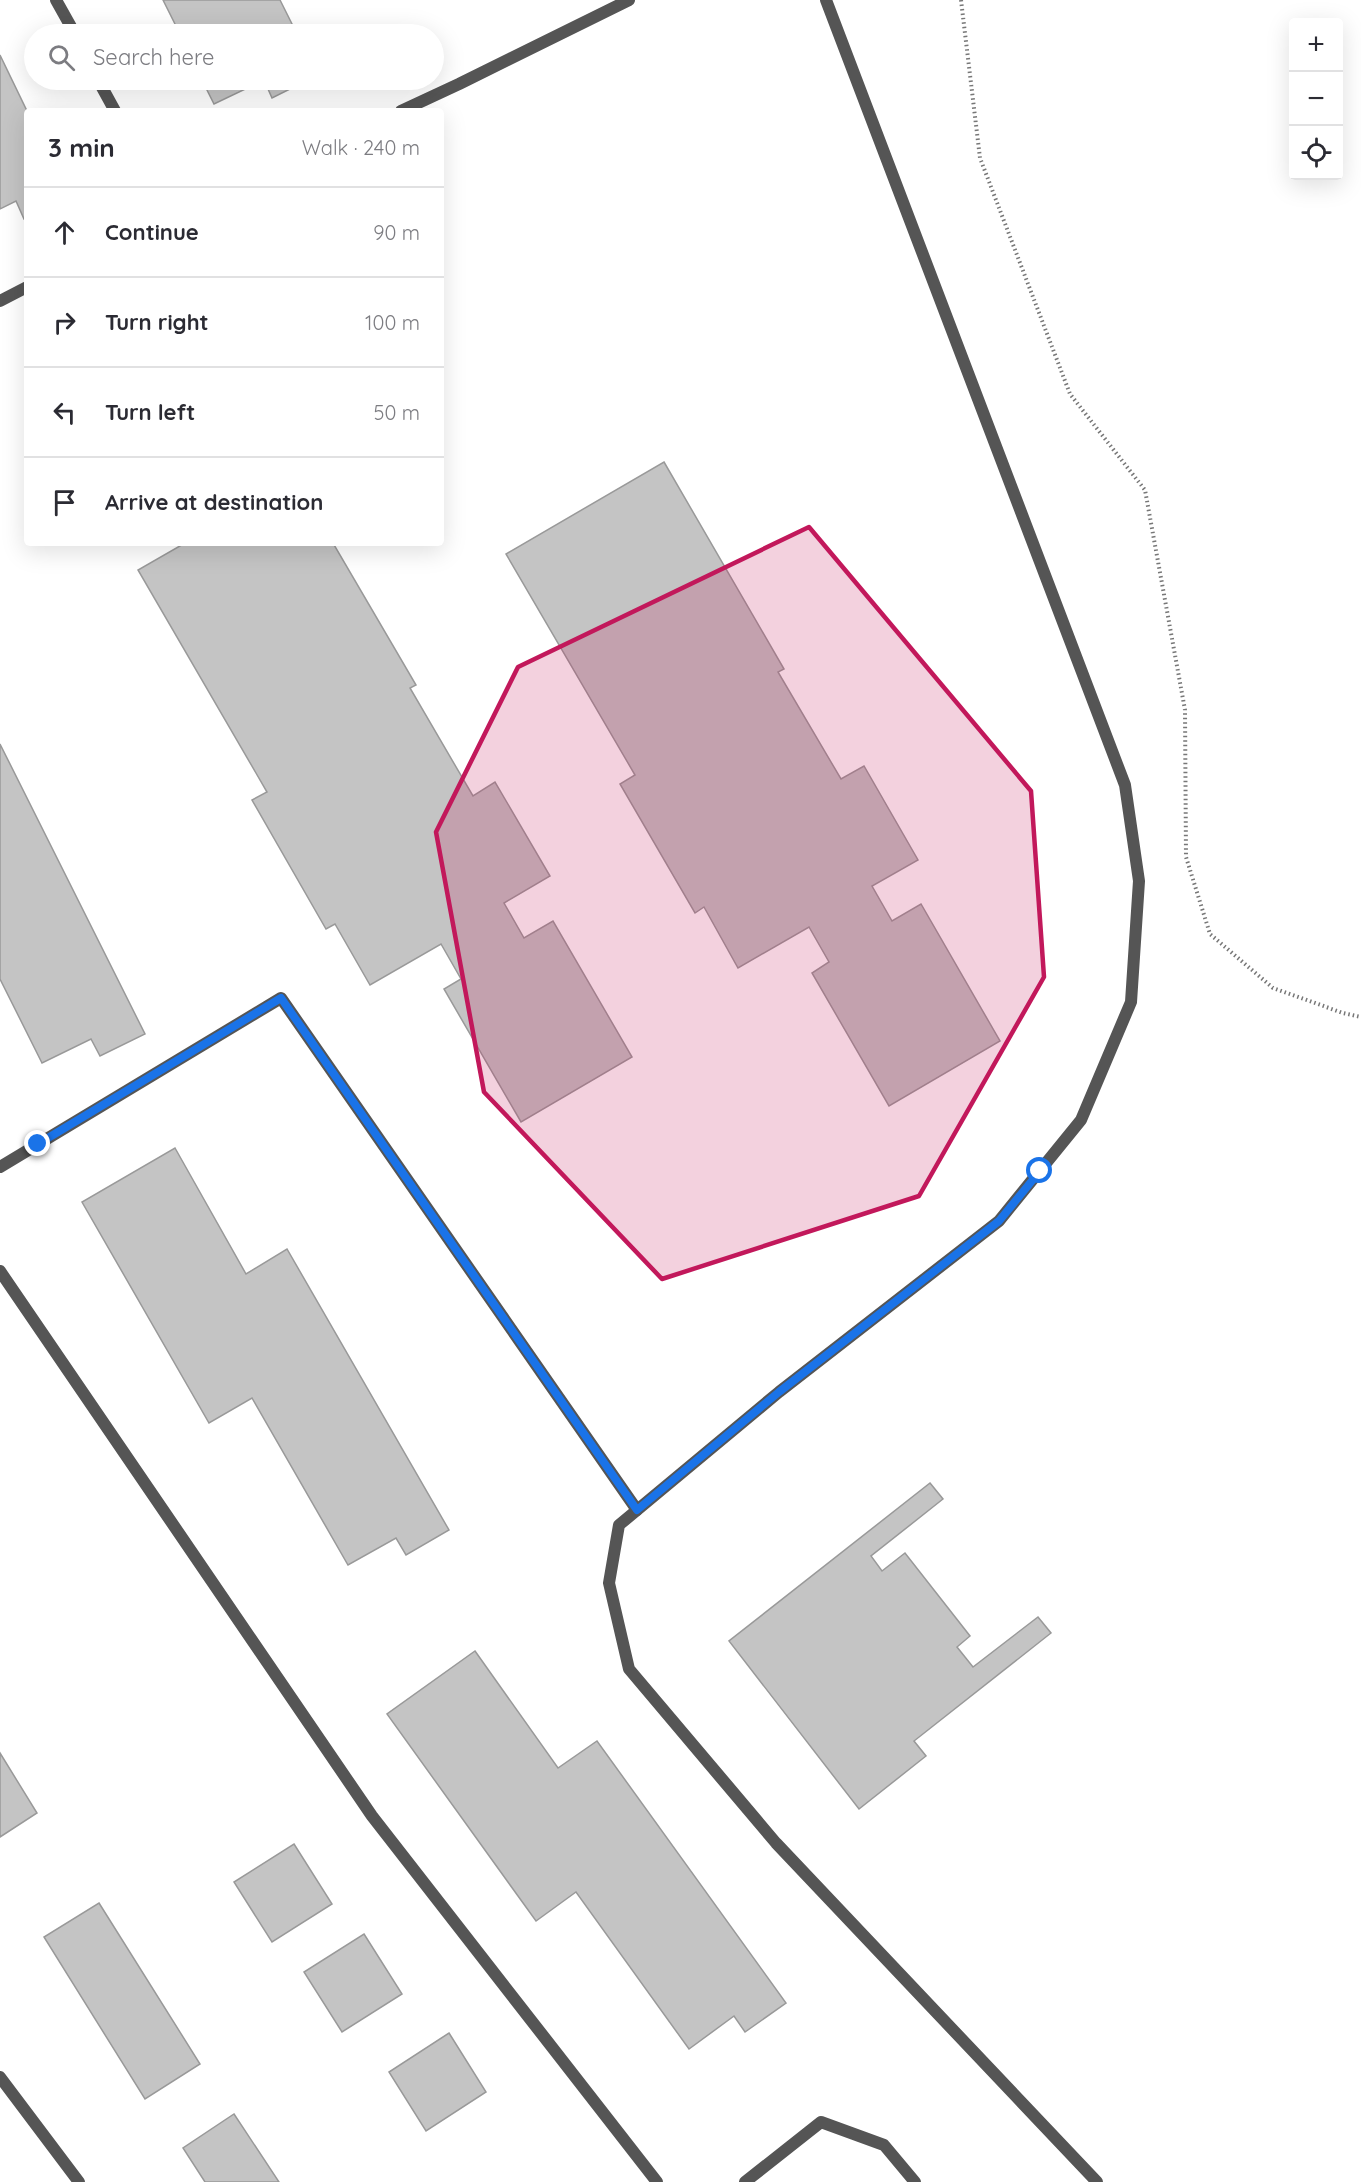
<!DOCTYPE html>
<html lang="en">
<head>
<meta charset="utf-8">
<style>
  body { margin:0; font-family:Quicksand,sans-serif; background:#f2f2f3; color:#2b2b33 }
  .controls { position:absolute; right:18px; top:18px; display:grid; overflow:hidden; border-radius:6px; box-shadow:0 6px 24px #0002 }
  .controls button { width:54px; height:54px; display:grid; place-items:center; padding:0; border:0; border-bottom:2px solid #e1e1e2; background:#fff; color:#2b2b33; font:30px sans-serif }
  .stop { position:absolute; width:18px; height:18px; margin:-14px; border:4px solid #1a73e8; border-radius:50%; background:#fff }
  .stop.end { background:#1a73e8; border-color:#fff; box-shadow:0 2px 6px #0008 }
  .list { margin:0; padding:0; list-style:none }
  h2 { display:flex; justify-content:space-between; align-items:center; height:78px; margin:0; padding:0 24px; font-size:26px }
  h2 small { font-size:20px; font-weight:400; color:#7c7c81 }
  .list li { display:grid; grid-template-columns:39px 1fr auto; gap:18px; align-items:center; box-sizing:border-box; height:90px; padding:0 24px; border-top:2px solid #e1e1e2 }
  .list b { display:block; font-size:22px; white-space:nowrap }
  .list em { font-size:20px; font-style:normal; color:#7c7c81 }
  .icon { flex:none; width:33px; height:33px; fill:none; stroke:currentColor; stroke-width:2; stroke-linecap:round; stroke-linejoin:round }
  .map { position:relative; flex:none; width:1361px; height:2182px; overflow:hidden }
  .search { position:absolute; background:#fff; box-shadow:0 6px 24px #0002; left:24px; top:24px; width:420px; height:66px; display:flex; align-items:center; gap:15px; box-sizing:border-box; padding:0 21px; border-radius:33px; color:#7c7c81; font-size:22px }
  .panel { position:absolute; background:#fff; box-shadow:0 6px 24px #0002; left:24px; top:108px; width:420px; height:438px; border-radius:6px }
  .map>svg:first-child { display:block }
  .building { fill:#c4c4c4; stroke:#999; stroke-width:1.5 }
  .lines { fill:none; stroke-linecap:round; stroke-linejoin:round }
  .path { stroke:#777; stroke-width:4; stroke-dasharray:1.5 3; stroke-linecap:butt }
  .street { stroke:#555; stroke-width:12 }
  .route { stroke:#1a73e8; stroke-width:8 }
  .marked { fill:#c2185b; fill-opacity:0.2; stroke:#c2185b; stroke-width:4.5; stroke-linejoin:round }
</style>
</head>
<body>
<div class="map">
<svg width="1361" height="2182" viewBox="0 0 1361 2182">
  <rect width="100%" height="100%" fill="#fff"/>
  <g class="building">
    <path d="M163 0H280L297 34H180Z"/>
    <path d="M0 55 27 111V218L24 219 16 201 0 209Z"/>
    <path d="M202 80H308L272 98 264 80 214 104Z"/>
    <path d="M664 462 784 669 778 672 841 779 864 766 918 860 872 886 892 921 921 904 1000 1041 889 1106 812 973 829 962 809 927 738 968 704 907 695 913 620 784 635 775 506 554Z"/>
    <path d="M185 543H333L416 685 410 688 473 796 495 782 550 876 504 903 524 938 553 921 632 1057 521 1122 444 989 461 979 441 944 370 985 335 924 326 929 252 800 267 792 138 570Z"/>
    <path d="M0 744 145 1034 100 1056 91 1039 42 1063 0 979Z"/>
    <path d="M175 1148 246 1274 287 1249 449 1530 406 1555 396 1538 348 1565 252 1398 209 1423 82 1202Z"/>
    <path d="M930 1483 943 1499 871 1556 882 1571 905 1553 970 1636 957 1647 973 1667 1038 1617 1051 1633 914 1741 926 1756 859 1809 729 1641Z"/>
    <path d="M475 1651 558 1768 597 1741 786 2003 745 2032 734 2016 689 2049 576 1892 536 1921 387 1714Z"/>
    <path d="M0 1753 37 1813 0 1837Z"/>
    <path d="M294 1844 332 1904 272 1942 234 1882Z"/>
    <path d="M99 1903 200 2064 145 2099 44 1937Z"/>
    <path d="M364 1934 402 1994 342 2032 304 1972Z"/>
    <path d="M449 2033 486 2092 426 2131 389 2072Z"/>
    <path d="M234 2114 279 2182H205L183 2148Z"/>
  </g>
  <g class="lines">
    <path class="path" d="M961 0 980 158 1070 394 1145 490 1185 710 1186 857 1210 934 1273 988 1343 1013 1361 1017"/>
    <g class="street">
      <path d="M56 0 75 34"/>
      <path d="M826 0 1125 785 1139 881 1131 1002 1081 1120 999 1221 779 1392 619 1525 609 1583 629 1669 776 1843 1097 2182"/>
      <path d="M98 80 115 111"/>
      <path d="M401 111 459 84 629 0"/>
      <path d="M0 301 27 287"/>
      <path d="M0 1167 281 998 637 1510"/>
      <path d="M0 1271 372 1816 657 2182"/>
      <path d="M0 2077 79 2182"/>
      <path d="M745 2182 821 2122 884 2145 915 2182"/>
    </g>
  </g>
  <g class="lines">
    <path class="route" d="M38 1144 281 998 637 1510 779 1392 999 1221 1040 1171"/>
  </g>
  <path class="marked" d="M809 527 1031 791 1044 977 919 1196 662 1279 484 1092 436 832 518 667Z"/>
</svg>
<div class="controls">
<button>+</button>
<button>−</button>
<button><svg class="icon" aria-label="locate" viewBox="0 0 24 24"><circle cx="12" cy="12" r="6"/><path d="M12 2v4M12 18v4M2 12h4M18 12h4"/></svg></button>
</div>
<div class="stop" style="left:1040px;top:1171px"></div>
<div class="stop end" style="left:38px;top:1144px"></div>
<div class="search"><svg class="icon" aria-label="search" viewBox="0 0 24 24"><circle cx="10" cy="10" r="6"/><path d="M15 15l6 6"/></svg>Search here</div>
<section class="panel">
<h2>3 min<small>Walk · 240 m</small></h2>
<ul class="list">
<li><svg class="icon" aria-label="ahead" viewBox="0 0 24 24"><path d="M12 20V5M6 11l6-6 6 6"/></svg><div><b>Continue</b></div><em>90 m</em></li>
<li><svg class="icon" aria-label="right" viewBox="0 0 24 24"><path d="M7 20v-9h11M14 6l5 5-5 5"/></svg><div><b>Turn right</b></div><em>100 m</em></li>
<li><svg class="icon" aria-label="left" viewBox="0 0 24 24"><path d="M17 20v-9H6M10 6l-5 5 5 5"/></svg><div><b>Turn left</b></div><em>50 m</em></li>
<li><svg class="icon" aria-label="arrive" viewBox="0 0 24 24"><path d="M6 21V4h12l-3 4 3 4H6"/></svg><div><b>Arrive at destination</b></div></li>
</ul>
</section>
</div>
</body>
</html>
